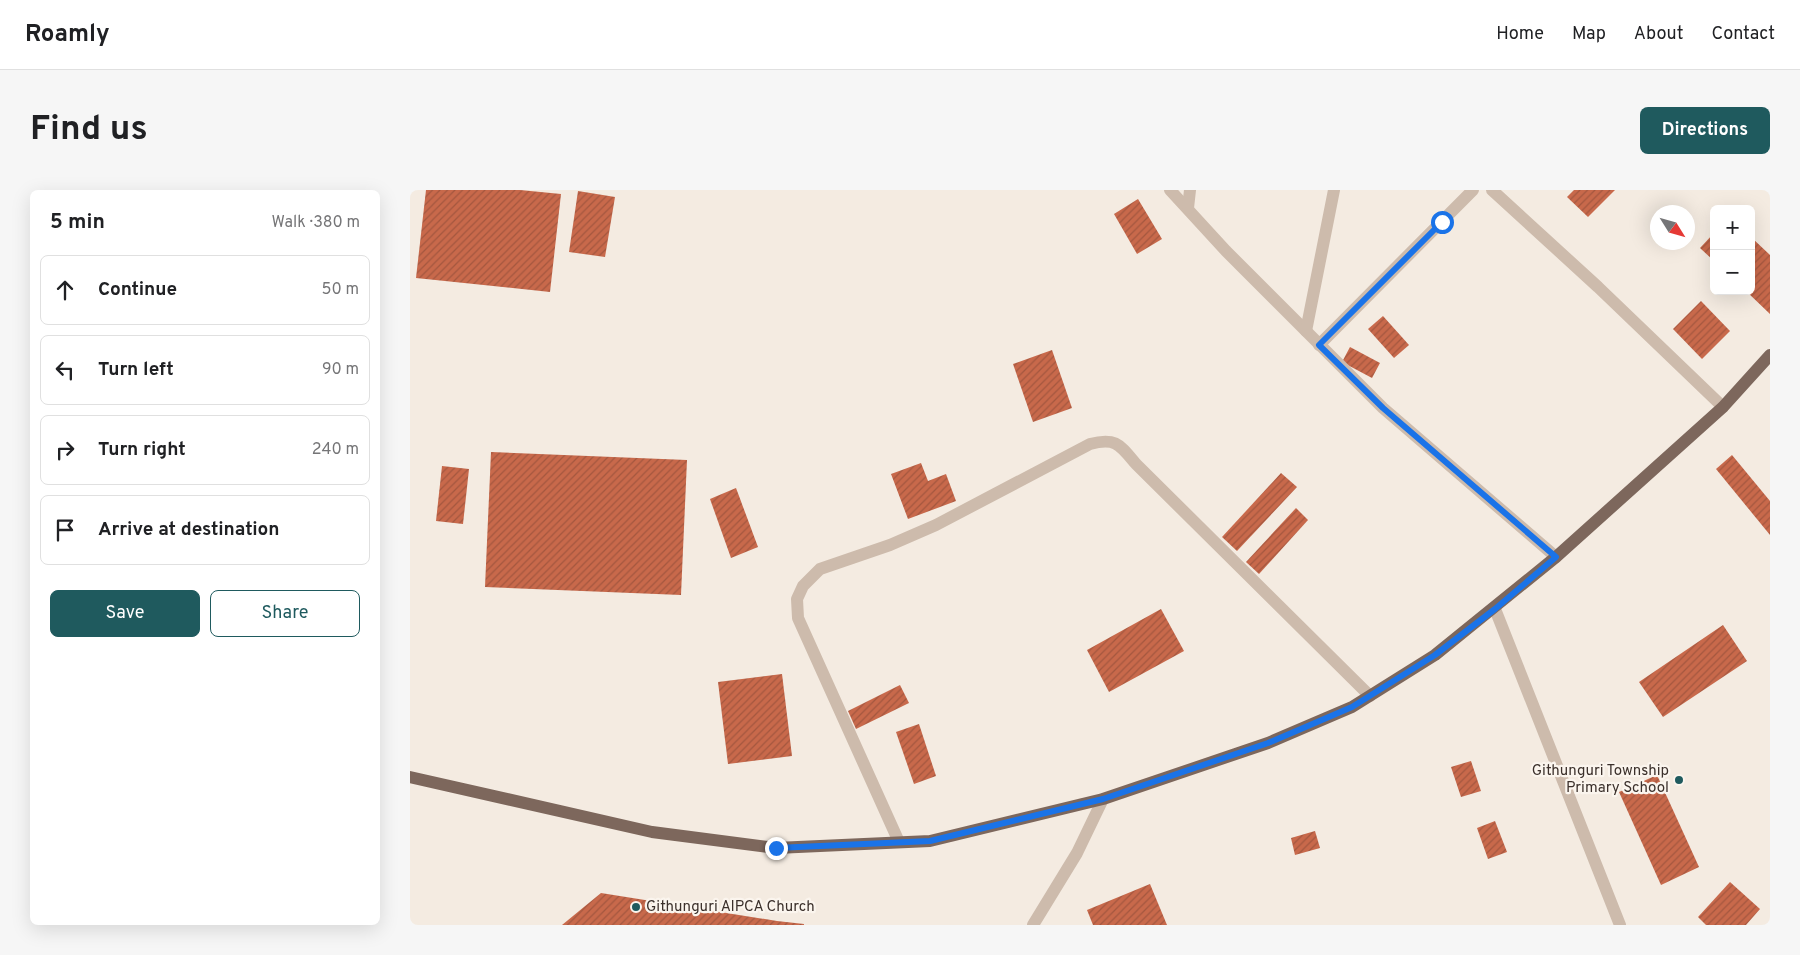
<!DOCTYPE html>
<html lang="en">
<head>
<meta charset="utf-8">
<style>
  body { margin:0; font-family:Overpass,sans-serif; background:#f6f6f6; color:#202124 }
  .controls { position:absolute; right:15px; top:15px; display:grid; overflow:hidden; border-radius:8px; box-shadow:0 5px 20px #0002 }
  .controls button { width:45px; height:45px; display:grid; place-items:center; padding:0; border:0; border-bottom:1px solid #e0e0e0; background:#fff; color:#202124; font:25px sans-serif }
  .compass { position:absolute; left:1240px; top:15px; width:45px; height:45px; border-radius:50%; background:#fff; box-shadow:0 5px 20px #0002; rotate:127deg }
  .stop { position:absolute; width:15px; height:15px; margin:-11px; border:4px solid #1a73e8; border-radius:50%; background:#fff }
  .stop.end { background:#1a73e8; border-color:#fff; box-shadow:0 1px 5px #0008 }
  .list { margin:0; padding:0; list-style:none }
  h2 { display:flex; justify-content:space-between; align-items:center; height:65px; margin:0; padding:0 20px; font-size:21px }
  h2 small { font-size:16px; font-weight:400; color:#757577 }
  .list li { display:grid; grid-template-columns:32px 1fr auto; gap:15px; align-items:center; box-sizing:border-box; height:70px; margin:0 10px 10px; padding:0 10px; border:1px solid #e0e0e0; border-radius:8px }
  .list b { display:block; font-size:19px; white-space:nowrap }
  .list em { font-size:16px; font-style:normal; color:#757577 }
  .actions { display:flex; gap:10px; padding:15px 20px }
  .actions a { flex:1; padding:11px 0; border:1px solid #1f5a5e; border-radius:8px; text-align:center; font-size:18px; color:#1f5a5e }
  .actions .main { background:#1f5a5e; color:#fff }
  .icon { flex:none; width:28px; height:28px; fill:none; stroke:currentColor; stroke-width:2; stroke-linecap:round; stroke-linejoin:round }
  .map { position:relative; flex:none; width:1360px; height:735px; overflow:hidden; border-radius:8px }
  header { display:flex; align-items:center; gap:30px; box-sizing:border-box; height:70px; padding:0 25px; background:#fff; border-bottom:1px solid #e0e0e0 }
  header strong { font-size:24px }
  nav { display:flex; gap:28px; margin-inline-start:auto; font-size:18px }
  .intro { display:flex; align-items:center; justify-content:space-between; box-sizing:border-box; height:120px; padding:0 30px }
  h1 { margin:0; font-size:35px }
  .button { padding:12px 22px; border-radius:8px; background:#1f5a5e; color:#fff; font-size:18px; font-weight:700 }
  main { display:flex; gap:30px; padding:0 30px }
  aside { flex:1; background:#fff; border-radius:8px; box-shadow:0 5px 20px #0002 }
  .map>svg:first-child { display:block }
  .building { fill:url(#building-hatch) }
  .lines { fill:none; stroke-linecap:round; stroke-linejoin:round }
  .minor { stroke:#cdbbac; stroke-width:12 }
  .major { stroke:#7d675c; stroke-width:12 }
  .route { stroke:#1a73e8; stroke-width:6 }
  .poi-dot { fill:#1f5a5e; stroke:#fbf5ee; stroke-width:2 }
  .labels { text-anchor:middle; dominant-baseline:central; stroke-width:4.5; stroke-linejoin:round; paint-order:stroke }
  .poi-label { font-size:15px; fill:#3b302b; stroke:#fbf5ee; text-anchor:end }
</style>
</head>
<body>
<header>
<strong>Roamly</strong>
<nav><a>Home</a><a>Map</a><a>About</a><a>Contact</a></nav>
</header>
<div class="intro"><h1>Find us</h1><a class="button">Directions</a></div>
<main>
<aside>
<h2>5 min<small>Walk · 380 m</small></h2>
<ul class="list">
<li><svg class="icon" aria-label="ahead" viewBox="0 0 24 24"><path d="M12 20V5M6 11l6-6 6 6"/></svg><div><b>Continue</b></div><em>50 m</em></li>
<li><svg class="icon" aria-label="left" viewBox="0 0 24 24"><path d="M17 20v-9H6M10 6l-5 5 5 5"/></svg><div><b>Turn left</b></div><em>90 m</em></li>
<li><svg class="icon" aria-label="right" viewBox="0 0 24 24"><path d="M7 20v-9h11M14 6l5 5-5 5"/></svg><div><b>Turn right</b></div><em>240 m</em></li>
<li><svg class="icon" aria-label="arrive" viewBox="0 0 24 24"><path d="M6 21V4h12l-3 4 3 4H6"/></svg><div><b>Arrive at destination</b></div></li>
</ul>
<div class="actions"><a class="main">Save</a><a>Share</a></div>
</aside>
<div class="map">
<svg width="1360" height="735" viewBox="0 0 1360 735">
  <defs>
    <pattern id="building-hatch" width="6" height="6" patternUnits="userSpaceOnUse" patternTransform="scale(1.25)"><rect width="6" height="6" fill="#c8694b"/><path d="M-1 1l2-2M0 6l6-6M5 7l2-2" fill="none" stroke="#a4573f"/></pattern>
  </defs>
  <rect width="100%" height="100%" fill="#f4ebe1"/>
  <g class="building">
    <path d="M16 0H110L151 4 140 102 6 88Z"/>
    <path d="M1164 0H1205L1178 27 1157 7Z"/>
    <path d="M168 1 205 7 195 67 159 62Z"/>
    <path d="M728 9 752 49 727 64 704 24Z"/>
    <path d="M1304 43V71L1290 58Z"/>
    <path d="M1341 47 1360 65V124L1336 101H1341Z"/>
    <path d="M1291 111 1320 141 1292 169 1263 139Z"/>
    <path d="M973 126 999 155 984 168 958 139Z"/>
    <path d="M940 157 970 173 962 188 932 172Z"/>
    <path d="M642 160 662 218 623 232 603 174Z"/>
    <path d="M81 262 277 270 271 405 75 397Z"/>
    <path d="M1322 265 1360 311V345L1306 279Z"/>
    <path d="M511 273 518 291 536 284 546 311 498 329 481 284Z"/>
    <path d="M32 276 59 279 53 334 26 331Z"/>
    <path d="M871 283 887 297 827 361 812 347Z"/>
    <path d="M326 298 348 357 321 368 300 309Z"/>
    <path d="M886 318 898 330 849 384 836 372Z"/>
    <path d="M751 419 774 461 699 502 677 460Z"/>
    <path d="M1313 435 1337 471 1253 527 1229 492Z"/>
    <path d="M372 484 382 566 318 574 308 492Z"/>
    <path d="M490 495 499 513 446 539 438 521Z"/>
    <path d="M509 534 526 586 504 594 486 542Z"/>
    <path d="M1061 571 1071 601 1051 607 1041 577Z"/>
    <path d="M1247 585 1289 677 1251 695 1209 602Z"/>
    <path d="M1085 631 1097 662 1078 669 1067 638Z"/>
    <path d="M905 641 910 658 885 665 881 648Z"/>
    <path d="M1320 692 1350 719 1336 735H1296L1288 727Z"/>
    <path d="M740 694 757 735H683L677 720Z"/>
    <path d="M191 703 367 731 394 734V735H152Z"/>
  </g>
  <g class="lines">
    <g class="minor">
      <path d="M760 0 816 61 973 218 1146 367"/>
      <path d="M1082 0 1188 97 1313 217"/>
      <path d="M778 18 780 0"/>
      <path d="M896 141 924 0"/>
      <path d="M909 155 1063 0"/>
      <path d="M1085 419 1210 735"/>
      <path d="M489 652 388 428 387 409 393 396 410 379 480 355 526 335 680 254C706 247 710 255 726 274L960 506"/>
      <path d="M623 735 667 663 693 609"/>
    </g>
    <path class="major" d="M0 587 242 642 366 658 520 651 693 609 858 553 942 517 1025 465 1146 367 1313 217 1360 165"/>
  </g>
  <g class="lines">
    <path class="route" d="M366 658 520 651 693 609 858 553 942 517 1025 465 1085 419 1146 367 973 218 909 155 1032 32"/>
  </g>
  <g class="poi-dot">
    <circle cx="1269" cy="590" r="5"/>
    <circle cx="226" cy="717" r="5"/>
  </g>
  <g class="labels">
    <g class="poi-label">
      <text x="1259" y="581">Githunguri Township<tspan x="1259" dy="17">Primary School</tspan></text>
      <text x="236" y="717" text-anchor="start">Githunguri AIPCA Church</text>
    </g>
  </g>
</svg>
<div class="controls">
<button>+</button>
<button>−</button>
</div>
<svg class="compass" viewBox="-18 -18 36 36"><path d="M0-13l5 13h-10z" fill="#e53935"/><path d="M0 13l5-13h-10z" fill="#757577"/></svg>
<div class="stop" style="left:1032px;top:32px"></div>
<div class="stop end" style="left:366px;top:658px"></div>
</div>
</main>
</body>
</html>
